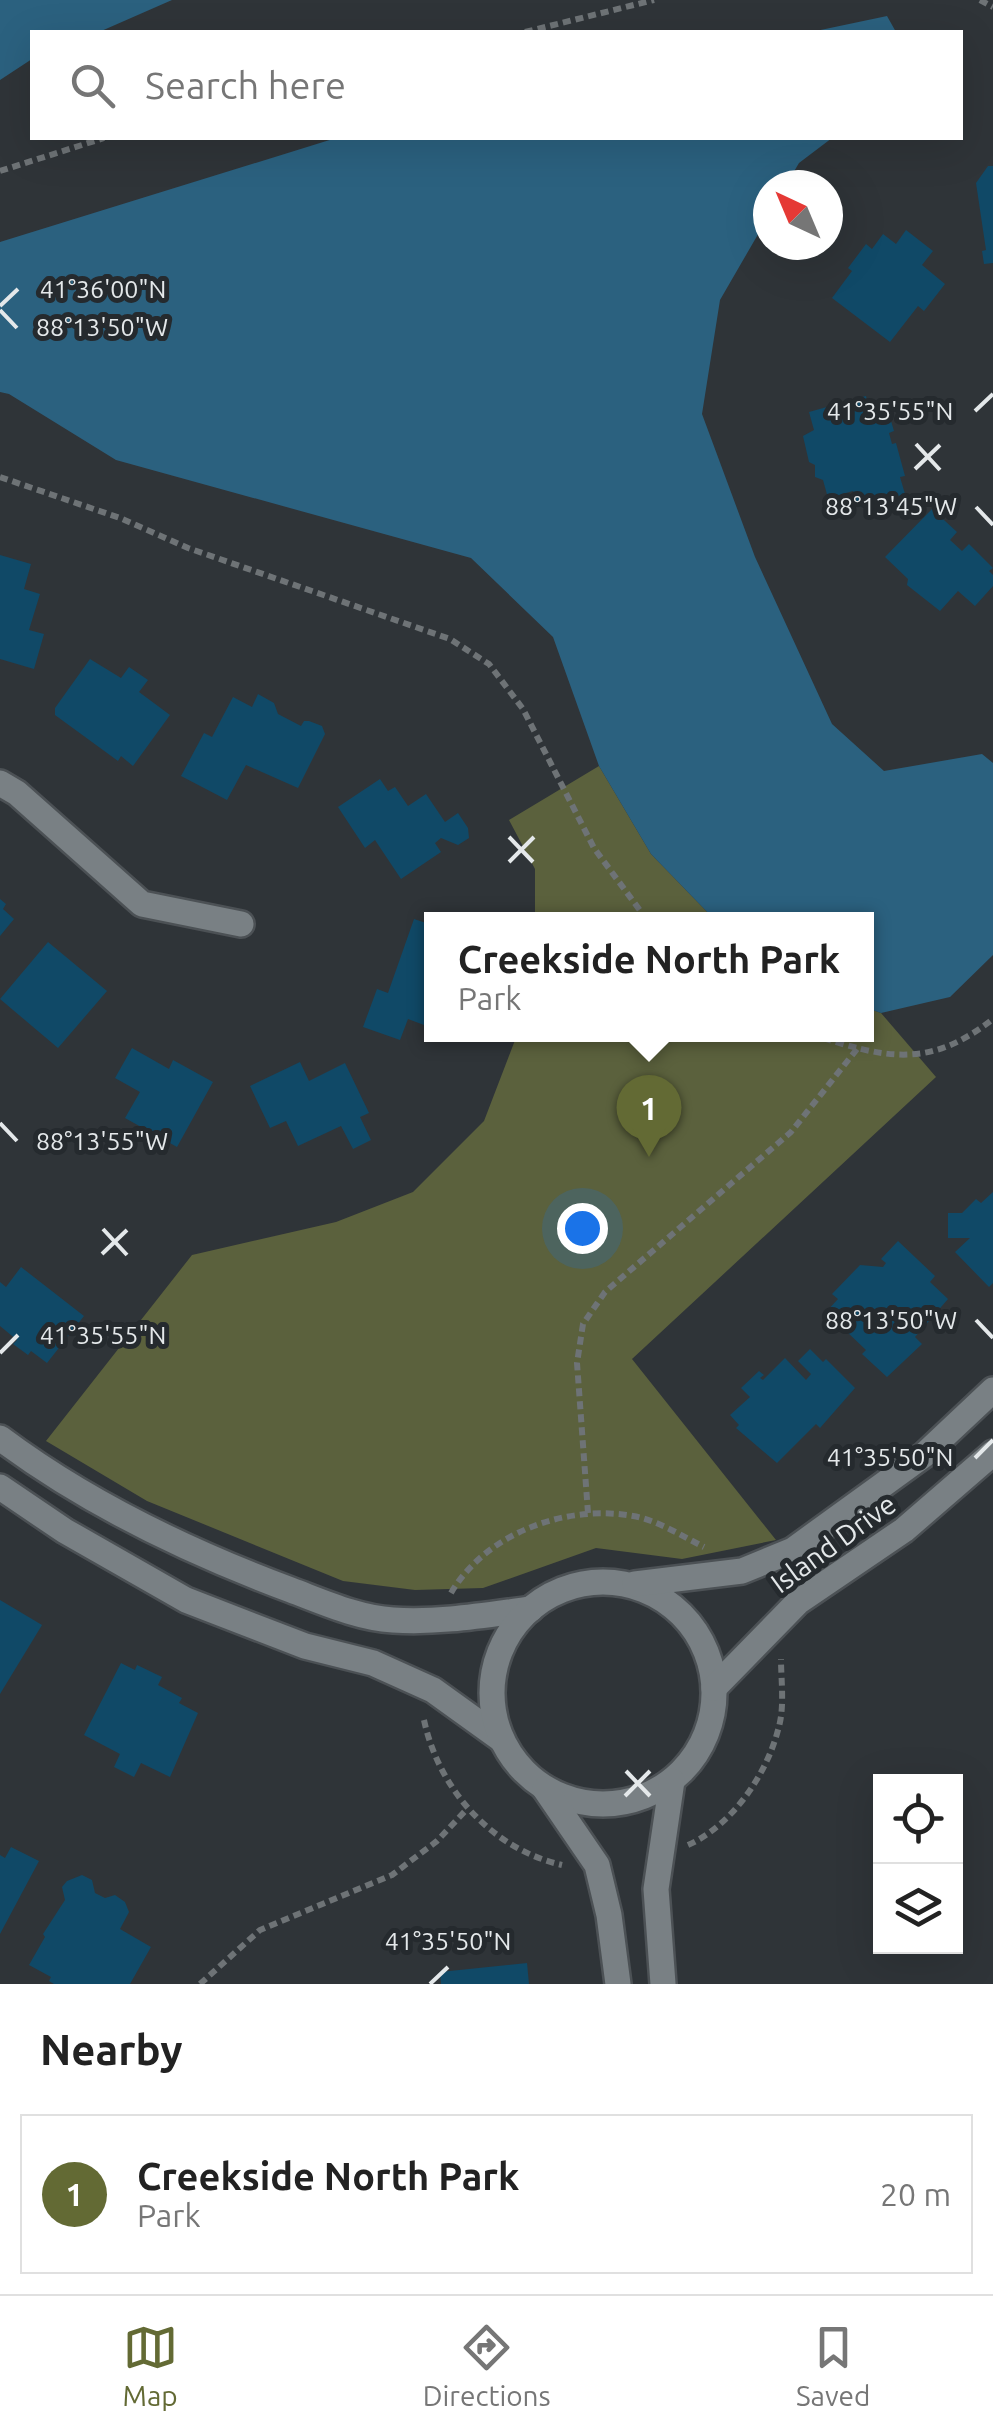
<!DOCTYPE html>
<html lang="en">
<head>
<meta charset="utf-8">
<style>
  body { margin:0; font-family:Ubuntu,sans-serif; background:#f6f6f6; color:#222 }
  .controls { position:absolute; right:30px; bottom:30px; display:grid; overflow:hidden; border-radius:0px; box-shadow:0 10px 40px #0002 }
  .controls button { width:90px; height:90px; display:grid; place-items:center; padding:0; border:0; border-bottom:2px solid #e0e0e0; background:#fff; color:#222; font:50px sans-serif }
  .compass { position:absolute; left:753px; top:170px; width:90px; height:90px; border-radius:50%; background:#fff; box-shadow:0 10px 40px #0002; rotate:316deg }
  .you { position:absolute; left:582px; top:1228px; width:35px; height:35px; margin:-25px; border:8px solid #fff; border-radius:50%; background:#1a73e8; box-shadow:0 0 0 15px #1a73e833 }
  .badge { display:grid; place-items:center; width:65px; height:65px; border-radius:50%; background:#636a34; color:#fff; font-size:32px; font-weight:700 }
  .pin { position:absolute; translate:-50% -82px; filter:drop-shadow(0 2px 5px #0008) }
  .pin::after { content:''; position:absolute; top:52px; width:35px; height:30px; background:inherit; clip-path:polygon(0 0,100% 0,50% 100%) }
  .popup { position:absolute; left:424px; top:912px; width:450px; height:130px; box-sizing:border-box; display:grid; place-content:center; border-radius:0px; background:#fff; filter:drop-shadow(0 2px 8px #0005); font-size:32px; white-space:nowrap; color:#767676 }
  .popup b { font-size:38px; color:#222 }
  .popup::after { content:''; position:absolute; left:50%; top:100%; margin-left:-20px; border:20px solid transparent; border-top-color:#fff }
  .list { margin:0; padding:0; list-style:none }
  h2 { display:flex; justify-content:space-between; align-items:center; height:130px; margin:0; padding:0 40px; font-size:42px }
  h2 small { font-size:32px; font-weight:400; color:#767676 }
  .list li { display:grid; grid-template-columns:65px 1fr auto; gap:30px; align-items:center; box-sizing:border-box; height:160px; margin:0 20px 20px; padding:0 20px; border:2px solid #e0e0e0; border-radius:0px }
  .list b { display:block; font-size:38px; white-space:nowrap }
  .list p { margin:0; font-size:32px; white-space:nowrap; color:#767676 }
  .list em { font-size:32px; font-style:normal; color:#767676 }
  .icon { flex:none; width:55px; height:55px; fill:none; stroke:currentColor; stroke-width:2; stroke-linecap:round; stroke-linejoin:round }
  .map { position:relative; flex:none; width:993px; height:1984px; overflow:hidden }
  .search { position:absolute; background:#fff; box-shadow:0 10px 40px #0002; left:30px; right:30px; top:30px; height:110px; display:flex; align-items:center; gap:25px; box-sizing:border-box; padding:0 35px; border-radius:0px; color:#767676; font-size:38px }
  .sheet { height:310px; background:#fff }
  nav { display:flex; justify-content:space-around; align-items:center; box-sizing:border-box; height:140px; border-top:2px solid #e0e0e0; background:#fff; font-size:28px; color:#767676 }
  nav a { display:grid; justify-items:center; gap:5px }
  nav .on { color:#636a34 }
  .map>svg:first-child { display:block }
  .green { fill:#5b613d }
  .water { fill:#2b617f }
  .building { fill:#104967 }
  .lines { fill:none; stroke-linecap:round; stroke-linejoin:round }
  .minor-casing { stroke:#4c5155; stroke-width:30 }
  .path { stroke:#6e7376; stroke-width:6; stroke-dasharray:8 5; stroke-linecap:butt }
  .minor { stroke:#798084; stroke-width:25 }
  .ticks { fill:none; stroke:#e4e8ea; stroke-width:4 }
  .labels { text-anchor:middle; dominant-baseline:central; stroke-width:10; stroke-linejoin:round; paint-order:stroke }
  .street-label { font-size:28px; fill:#e4e8ea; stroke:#252a2e }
  .ticks-label { font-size:25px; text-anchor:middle; fill:#e4e8ea; stroke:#252a2e; stroke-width:10; stroke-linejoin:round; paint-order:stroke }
</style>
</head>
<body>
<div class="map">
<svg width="993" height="1984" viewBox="0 0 993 1984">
  <rect width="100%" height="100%" fill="#2f3438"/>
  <g class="green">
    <path d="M599 766 651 854 714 919H535V869L509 820Z"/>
    <path d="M867 1008 881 1013 936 1077 632 1359 776 1540 682 1559 596 1548 483 1588 415 1590 343 1581 147 1501 46 1441 192 1255 336 1222 413 1192 484 1121 517 1035 866 1034Z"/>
  </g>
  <g class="water">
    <path d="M0 0H172L99 32H32V59L0 80Z"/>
    <path d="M887 16 896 32H811Z"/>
    <path d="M336 138H832L799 163 786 185H768V217L720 300 702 414 755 557 832 724 884 771 982 754 993 763V955L950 997 881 1013 867 1008 866 920 714 919 651 854 599 766 553 637 471 558 116 460 9 394 0 392V242Z"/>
  </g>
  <g class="building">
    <path d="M988 166H993V263L984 264 982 251 986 250 976 183Z"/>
    <path d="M906 230 933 251 922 265 945 284 924 311 918 306 890 342 832 298 852 271 848 268 866 244 872 249 883 234 896 244Z"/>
    <path d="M866 396 869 409 886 404 894 431 889 433 892 444 896 443 905 476 900 477 905 494 858 507 853 491 828 498 823 480 815 477V465L809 462 803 436 814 430 809 412Z"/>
    <path d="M932 509 957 532 950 540 962 551 969 544 993 568 989 571 993 575V586L975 606 958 591 940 611 907 585 908 579 885 557Z"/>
    <path d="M0 555 31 564 24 589 40 594 29 630 44 634 34 669 0 659Z"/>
    <path d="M90 659 121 678 129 667 148 680 139 692 170 715 133 766 121 756 118 761 55 715V708Z"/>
    <path d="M258 694 274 703 278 714 301 726 304 721H309L322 726 325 734 298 788 246 765 227 800 181 776 204 733 212 737 233 697 252 707Z"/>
    <path d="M380 779 388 791 395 787 408 806 426 794 445 822 458 813 468 828 469 838 458 845 441 838 435 843 441 852 401 879 375 840 365 848 338 807Z"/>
    <path d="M0 899 6 904 3 909 14 919 0 936Z"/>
    <path d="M414 919 432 925V1028L408 1019 400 1040 363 1027 377 989 388 993Z"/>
    <path d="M48 942 107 991 58 1048 0 999Z"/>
    <path d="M132 1048 169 1069 173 1060 213 1082 177 1147 125 1118 140 1092 115 1078Z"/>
    <path d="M300 1062 309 1081 345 1063 369 1113 360 1117 371 1140 353 1149 341 1126 298 1146 286 1121 270 1128 250 1086Z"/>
    <path d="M993 1192V1283L989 1287 955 1252 970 1238H948V1213H962L976 1199 981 1203Z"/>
    <path d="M898 1241 935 1276 930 1282 948 1299 915 1337 922 1344 887 1377 862 1354 866 1350 826 1312 838 1299 832 1294 860 1265 883 1267 886 1263 881 1259Z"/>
    <path d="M21 1267 84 1316 47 1363 31 1351 28 1355 13 1344 17 1340 0 1326V1282L6 1287Z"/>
    <path d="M810 1349 823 1362 826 1359 855 1388 820 1428 816 1424 777 1463 736 1428 739 1425 730 1415 750 1397 741 1388 759 1371 764 1375 760 1378 763 1380 785 1358 806 1380 811 1374 798 1361Z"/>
    <path d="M0 1600 42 1625 0 1694Z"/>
    <path d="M121 1663 135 1670 137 1665 162 1677 158 1685 182 1698 179 1703 198 1713 170 1777 141 1763 134 1777 114 1767 120 1754 84 1735Z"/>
    <path d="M11 1847 39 1861 0 1934V1855L5 1858Z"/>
    <path d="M82 1875 92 1880 95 1893 105 1898 115 1895 125 1902 129 1912 120 1929 151 1947 130 1984H54L49 1981 51 1977 29 1965 45 1937 43 1934 65 1900 62 1887 67 1881Z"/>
    <path d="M527 1963 529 1984H441L440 1972Z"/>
  </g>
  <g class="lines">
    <defs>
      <g id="minor">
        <path d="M0 783 17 793 142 904 241 924"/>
        <path d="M0 1438C88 1504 189 1552 291 1590 323 1602 358 1618 393 1620 440 1623 485 1615 531 1609"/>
        <path d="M0 1487 65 1531 186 1600 305 1646 373 1663 433 1690 501 1739"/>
        <circle cx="603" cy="1693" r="111"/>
        <path d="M635 1584 742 1571 793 1550 924 1455 993 1390"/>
        <path d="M714 1688 798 1602 904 1530 993 1453"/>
        <path d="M545 1789 597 1865 609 1915 618 1984"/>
        <path d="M663 1984 656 1889 672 1781"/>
      </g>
    </defs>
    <use href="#minor" class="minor-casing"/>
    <g class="path">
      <path d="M980 0 993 7"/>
      <path d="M525 32 654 0"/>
      <path d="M0 171 104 138"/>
      <path d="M0 477 120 518 188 548 450 639 489 664 523 709 594 848 647 920"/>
      <path d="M811 1034C884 1058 928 1070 993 1019"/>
      <path d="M588 1513 577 1363 583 1324 605 1292 791 1132 857 1049"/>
      <path d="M451 1593C486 1533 566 1504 633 1516 657 1520 682 1536 704 1547"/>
      <path d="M424 1720C439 1790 492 1849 562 1865"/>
      <path d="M688 1845C731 1826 766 1776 778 1730 785 1708 781 1681 781 1659"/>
      <path d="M200 1984 260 1930 392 1875 437 1841 467 1809"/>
    </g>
    <use href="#minor" class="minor"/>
  </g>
  <path class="ticks" d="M0 306 18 289M0 310 17 328M975 411 993 394M916 444 940 470M915 469 940 445M976 507 993 525M509 837 533 862M509 862 534 837M0 1123 17 1141M103 1229 127 1255M102 1254 127 1230M976 1320 993 1338M0 1353 18 1335M975 1458 993 1440M626 1771 650 1796M625 1796 650 1771M430 1984 448 1967"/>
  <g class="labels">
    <g class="street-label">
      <text transform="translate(833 1543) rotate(-36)">Island Drive</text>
    </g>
  </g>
  <g class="ticks-label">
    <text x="103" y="298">41°36'00"N</text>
    <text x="102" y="336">88°13'50"W</text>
    <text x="890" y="420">41°35'55"N</text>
    <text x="891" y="515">88°13'45"W</text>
    <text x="102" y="1150">88°13'55"W</text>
    <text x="891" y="1329">88°13'50"W</text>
    <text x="103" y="1344">41°35'55"N</text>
    <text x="890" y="1466">41°35'50"N</text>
    <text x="448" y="1950">41°35'50"N</text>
  </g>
</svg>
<div class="controls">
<button><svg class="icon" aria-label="locate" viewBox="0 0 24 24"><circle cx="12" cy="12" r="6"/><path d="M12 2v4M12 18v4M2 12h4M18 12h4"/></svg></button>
<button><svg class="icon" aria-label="layers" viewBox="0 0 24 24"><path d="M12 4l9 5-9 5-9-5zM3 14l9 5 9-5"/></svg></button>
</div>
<svg class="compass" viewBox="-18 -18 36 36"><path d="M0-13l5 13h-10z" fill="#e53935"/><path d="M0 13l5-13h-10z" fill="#767676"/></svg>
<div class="you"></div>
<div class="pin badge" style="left:649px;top:1157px">1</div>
<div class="popup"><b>Creekside North Park</b>Park</div>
<div class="search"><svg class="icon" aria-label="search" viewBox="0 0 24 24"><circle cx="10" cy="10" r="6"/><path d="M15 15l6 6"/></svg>Search here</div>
</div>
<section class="sheet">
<h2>Nearby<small></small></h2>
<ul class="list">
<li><span class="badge">1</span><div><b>Creekside North Park</b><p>Park</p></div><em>20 m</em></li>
</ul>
</section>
<nav>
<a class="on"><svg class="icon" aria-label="map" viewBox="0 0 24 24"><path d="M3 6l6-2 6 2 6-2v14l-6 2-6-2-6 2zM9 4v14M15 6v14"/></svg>Map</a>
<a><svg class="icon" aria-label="directions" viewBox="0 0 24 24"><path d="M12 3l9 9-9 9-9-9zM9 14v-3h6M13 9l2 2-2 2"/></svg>Directions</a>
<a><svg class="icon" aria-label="saved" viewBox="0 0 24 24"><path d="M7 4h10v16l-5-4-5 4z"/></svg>Saved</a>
</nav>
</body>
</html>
